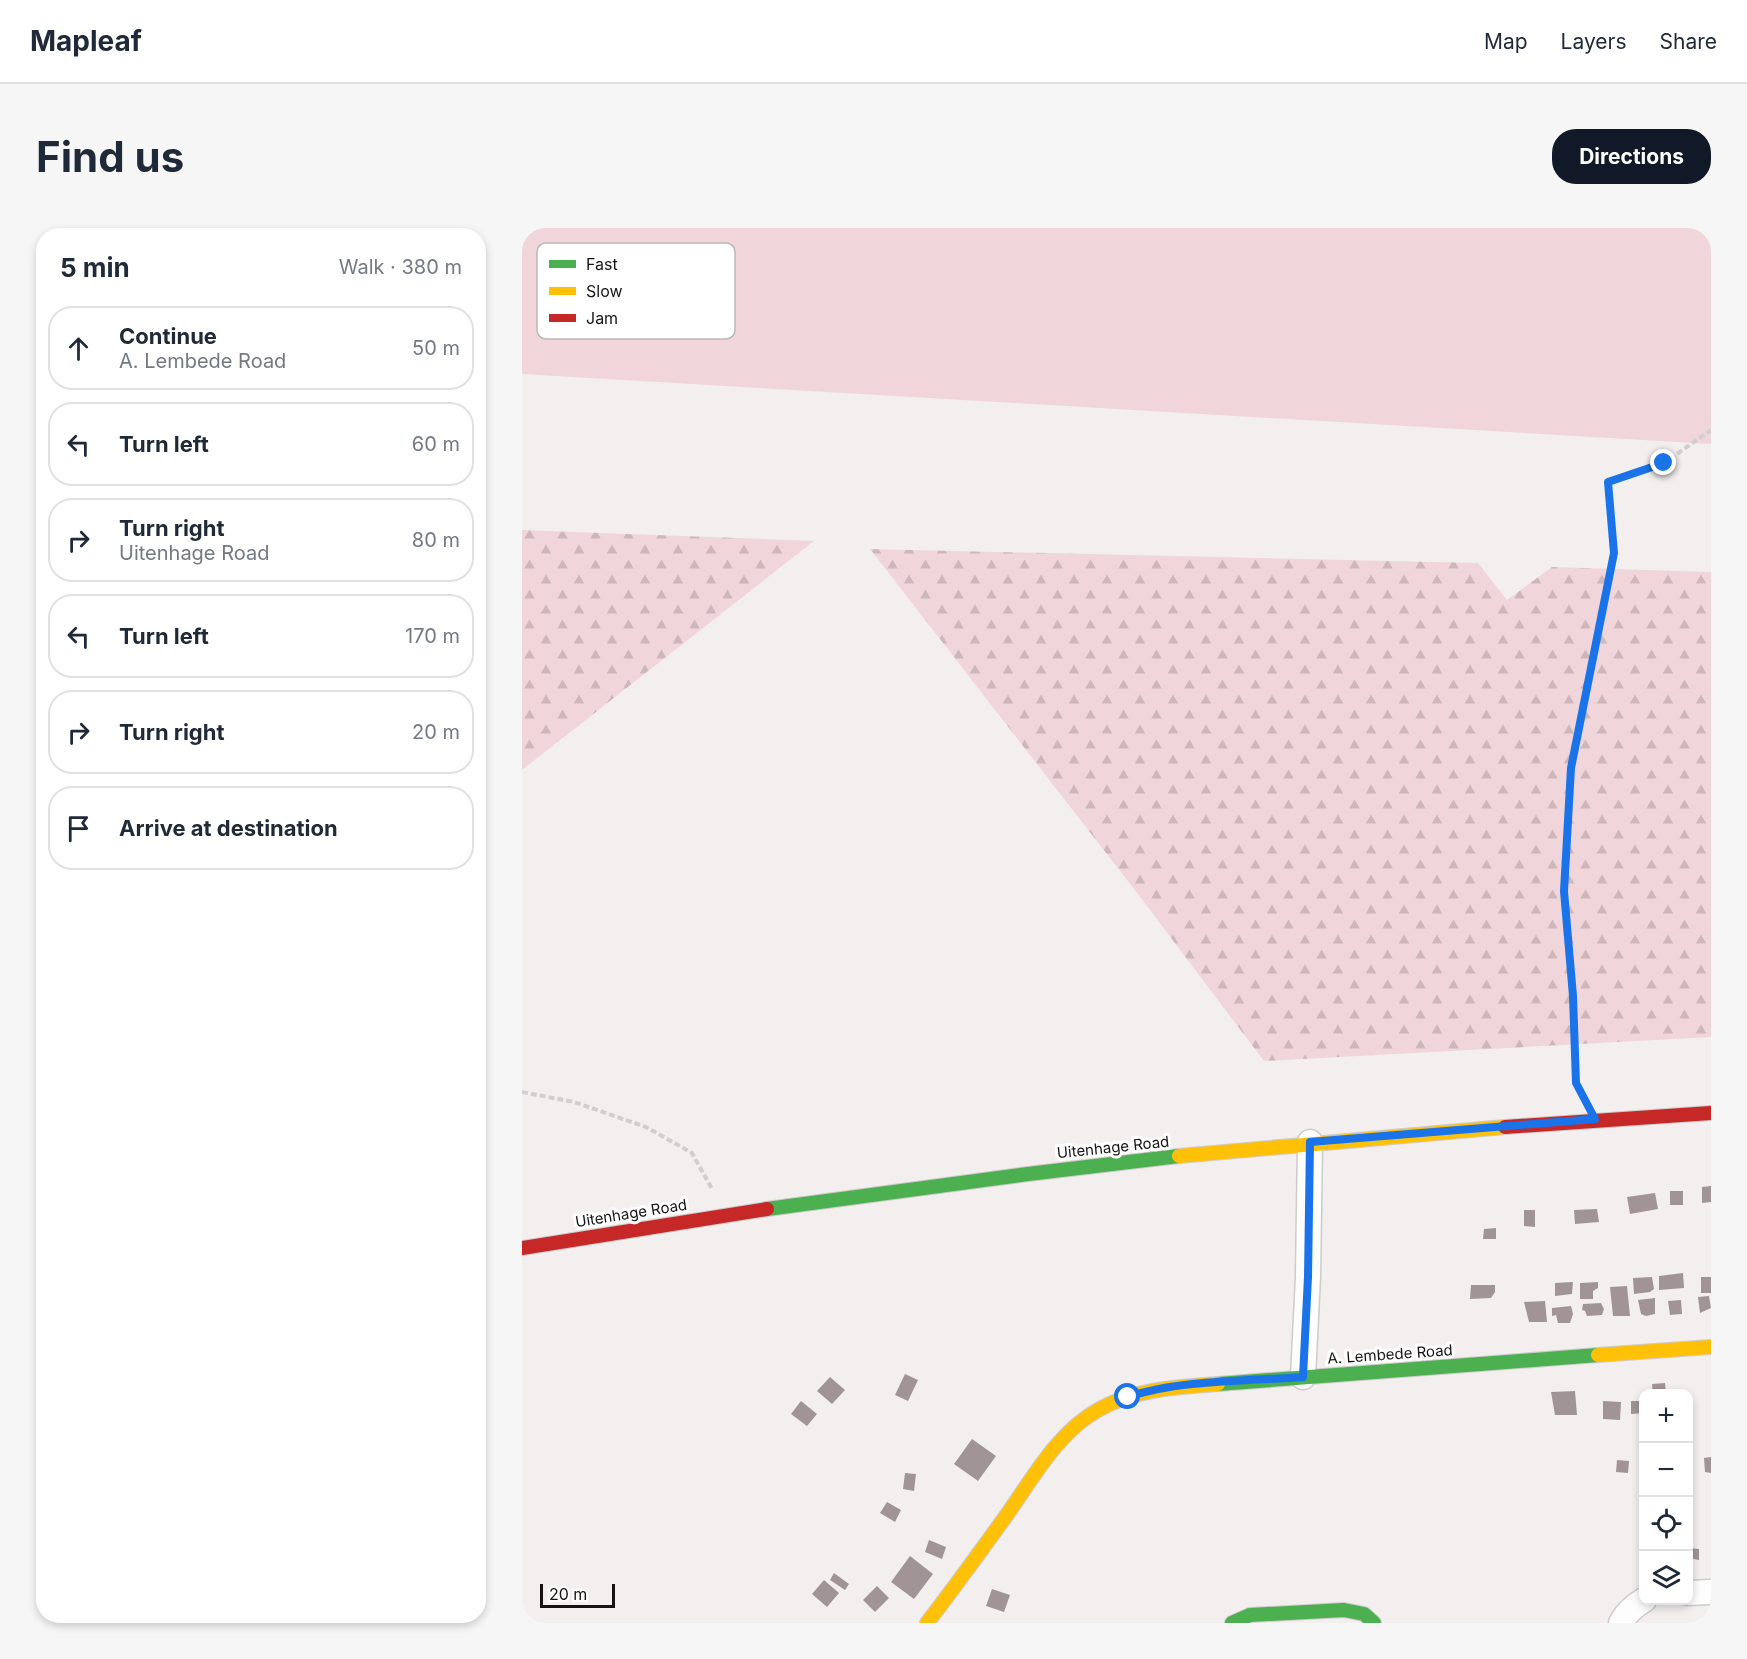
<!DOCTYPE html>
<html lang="en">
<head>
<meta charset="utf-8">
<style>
  body { margin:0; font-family:Inter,sans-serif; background:#f6f6f7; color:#1f2937 }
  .controls { position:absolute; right:18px; bottom:18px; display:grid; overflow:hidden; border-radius:12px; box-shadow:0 3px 9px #0003 }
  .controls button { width:54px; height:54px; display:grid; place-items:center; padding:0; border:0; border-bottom:2px solid #e0e1e3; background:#fff; color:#1f2937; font:30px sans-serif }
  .scale { position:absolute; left:18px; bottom:15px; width:75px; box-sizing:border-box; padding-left:6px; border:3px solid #161314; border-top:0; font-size:16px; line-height:21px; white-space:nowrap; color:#161314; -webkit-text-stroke:4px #fff; paint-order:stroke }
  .stop { position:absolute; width:18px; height:18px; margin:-14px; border:4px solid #1a73e8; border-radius:50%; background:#fff }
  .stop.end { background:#1a73e8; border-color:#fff; box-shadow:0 2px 6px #0008 }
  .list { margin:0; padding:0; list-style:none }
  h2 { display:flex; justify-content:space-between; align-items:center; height:78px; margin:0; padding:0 24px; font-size:26px }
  h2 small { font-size:20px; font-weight:400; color:#747a83 }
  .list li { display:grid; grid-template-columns:39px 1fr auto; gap:18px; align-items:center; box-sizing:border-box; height:84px; margin:0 12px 12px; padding:0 12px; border:2px solid #e0e1e3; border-radius:24px }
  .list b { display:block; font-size:22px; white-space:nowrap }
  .list p { margin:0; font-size:20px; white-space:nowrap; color:#747a83 }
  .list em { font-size:20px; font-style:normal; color:#747a83 }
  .icon { flex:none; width:33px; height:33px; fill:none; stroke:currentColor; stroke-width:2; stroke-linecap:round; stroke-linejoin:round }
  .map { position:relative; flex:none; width:1189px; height:1395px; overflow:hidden; border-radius:24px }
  header { display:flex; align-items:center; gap:36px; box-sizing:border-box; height:84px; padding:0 30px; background:#fff; border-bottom:2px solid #e0e1e3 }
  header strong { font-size:28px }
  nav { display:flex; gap:33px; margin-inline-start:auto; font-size:21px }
  .intro { display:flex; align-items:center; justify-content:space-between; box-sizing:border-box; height:144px; padding:0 36px }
  h1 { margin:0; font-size:42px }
  .button { padding:15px 27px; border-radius:24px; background:#111827; color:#fff; font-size:21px; font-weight:700 }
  main { display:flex; gap:36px; padding:0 36px }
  aside { flex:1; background:#fff; border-radius:24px; box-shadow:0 3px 9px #0003 }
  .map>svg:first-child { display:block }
  .grass { fill:#f0d6da }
  .forest { fill:url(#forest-firs) }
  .building { fill:#a19496 }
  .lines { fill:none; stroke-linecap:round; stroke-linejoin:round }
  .street-casing { stroke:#cecbcb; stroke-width:27 }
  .fast-casing { stroke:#cecbcb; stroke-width:16 }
  .slow-casing { stroke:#cecbcb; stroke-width:16 }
  .jam-casing { stroke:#cecbcb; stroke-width:16 }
  .path { stroke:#d0cfcf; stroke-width:4; stroke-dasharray:6 3; stroke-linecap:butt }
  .street { stroke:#fdfdfd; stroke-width:24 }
  .fast { stroke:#4caf50; stroke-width:14 }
  .slow { stroke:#ffc107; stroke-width:14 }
  .jam { stroke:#c62828; stroke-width:14 }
  .route { stroke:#1a73e8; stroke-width:8 }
  .labels { text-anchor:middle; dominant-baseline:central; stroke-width:6; stroke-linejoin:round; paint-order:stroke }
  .street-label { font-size:15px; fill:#161314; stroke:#fff }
  .key { fill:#fff; stroke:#b9b8b8; stroke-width:1.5 }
  .key-label { font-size:16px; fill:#161314 }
</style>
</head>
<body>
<header>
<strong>Mapleaf</strong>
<nav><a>Map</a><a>Layers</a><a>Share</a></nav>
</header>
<div class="intro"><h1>Find us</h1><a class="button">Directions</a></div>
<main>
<aside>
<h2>5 min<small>Walk · 380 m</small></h2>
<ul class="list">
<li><svg class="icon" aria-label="ahead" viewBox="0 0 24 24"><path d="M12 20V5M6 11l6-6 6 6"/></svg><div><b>Continue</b><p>A. Lembede Road</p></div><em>50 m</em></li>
<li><svg class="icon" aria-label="left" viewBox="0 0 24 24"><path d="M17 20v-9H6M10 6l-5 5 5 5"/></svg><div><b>Turn left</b></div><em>60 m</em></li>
<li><svg class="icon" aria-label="right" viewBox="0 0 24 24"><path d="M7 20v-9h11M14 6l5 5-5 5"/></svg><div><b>Turn right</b><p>Uitenhage Road</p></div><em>80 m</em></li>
<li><svg class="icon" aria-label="left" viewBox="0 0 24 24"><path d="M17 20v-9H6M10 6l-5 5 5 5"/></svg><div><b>Turn left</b></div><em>170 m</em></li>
<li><svg class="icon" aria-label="right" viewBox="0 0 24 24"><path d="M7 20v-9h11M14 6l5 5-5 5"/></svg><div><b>Turn right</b></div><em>20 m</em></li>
<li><svg class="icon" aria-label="arrive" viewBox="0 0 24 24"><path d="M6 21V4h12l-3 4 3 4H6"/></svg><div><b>Arrive at destination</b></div></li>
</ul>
</aside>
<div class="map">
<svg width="1189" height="1395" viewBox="0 0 1189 1395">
  <defs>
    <pattern id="forest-firs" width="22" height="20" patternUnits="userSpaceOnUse" patternTransform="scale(1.5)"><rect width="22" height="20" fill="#f0d6da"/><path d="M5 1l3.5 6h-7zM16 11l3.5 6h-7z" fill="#cdb7ba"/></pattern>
  </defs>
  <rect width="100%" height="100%" fill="#f4efef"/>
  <path class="grass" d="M0 0H1189V216L0 146Z"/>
  <g class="forest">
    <path d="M0 302 292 313 0 542Z"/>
    <path d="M348 321 956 335 985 372 1030 339 1189 344V809L742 833 612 661Z"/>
  </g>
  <g class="building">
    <path d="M1189 958V974L1180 975V959Z"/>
    <rect x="1148" y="963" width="13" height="14"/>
    <path d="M1133 965 1136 981 1108 986 1105 969Z"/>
    <path d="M1075 981 1077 994 1053 996 1052 982Z"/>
    <path d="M1002 982H1013V999L1002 998Z"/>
    <path d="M974 1000V1011H961L962 1001Z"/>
    <path d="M1161 1045 1162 1060 1137 1062V1048Z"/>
    <path d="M1130 1049 1132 1061 1128 1064 1112 1066 1111 1050Z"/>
    <rect x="1179" y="1049" width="10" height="16"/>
    <path d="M1051 1054 1050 1066 1033 1068V1055Z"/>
    <path d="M1076 1054V1060L1071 1063V1071H1058V1055Z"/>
    <path d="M949 1057H973V1064L969 1070 948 1071Z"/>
    <path d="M1105 1058 1108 1088H1091L1088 1059Z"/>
    <path d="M1187 1068 1189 1080 1178 1085 1176 1069Z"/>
    <path d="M1133 1070V1086L1124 1088 1119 1086 1116 1072Z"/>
    <path d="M1159 1072 1160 1086 1148 1087 1146 1073Z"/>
    <path d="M1023 1073 1025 1094H1007L1002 1074Z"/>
    <path d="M1079 1075 1082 1081 1080 1087 1065 1088 1063 1083 1060 1082 1061 1076Z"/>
    <path d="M1049 1078 1051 1086 1048 1095H1036L1034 1087 1030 1088V1080Z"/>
    <path d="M383 1146 396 1152 386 1173 373 1167Z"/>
    <path d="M308 1149 323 1162 310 1176 295 1163Z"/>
    <path d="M1143 1155 1144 1166H1131L1130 1156Z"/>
    <path d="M1053 1163 1055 1187H1033L1029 1164Z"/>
    <path d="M279 1173 295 1186 285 1198 269 1186Z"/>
    <path d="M1081 1173 1099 1174 1098 1192 1081 1191Z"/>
    <path d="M1109 1173H1122V1185L1109 1186Z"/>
    <path d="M450 1211 474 1228 456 1253 432 1236Z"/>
    <path d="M1189 1229V1245L1183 1244 1182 1230Z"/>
    <path d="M1095 1232 1107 1233 1106 1245 1094 1244Z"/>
    <path d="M383 1245 394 1246 392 1263 381 1261Z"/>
    <path d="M365 1274 379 1282 373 1294 358 1285Z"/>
    <path d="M407 1312 424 1319 420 1331 403 1324Z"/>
    <path d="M1167 1320 1177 1321V1332L1167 1330Z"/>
    <path d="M388 1328 411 1346 392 1371 369 1354Z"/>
    <path d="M312 1345 327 1356 323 1362 308 1352Z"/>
    <path d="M302 1352 317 1365 305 1379 290 1366Z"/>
    <path d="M355 1358 367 1370 353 1384 341 1372Z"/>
    <path d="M470 1361 488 1367 482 1384 464 1378Z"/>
  </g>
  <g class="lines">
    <defs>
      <g id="street">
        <path d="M781 1149 786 1049 788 914"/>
        <path d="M1166 1365 1189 1364"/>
        <path d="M1099 1395C1104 1385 1112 1378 1122 1372"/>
      </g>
      <g id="fast">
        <path d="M245 981 506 946 657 928"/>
        <path d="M696 1156 1076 1127"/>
        <path d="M710 1395 728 1387 822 1382 842 1386 852 1395"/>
      </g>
      <g id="slow">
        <path d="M657 928 983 899"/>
        <path d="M1076 1127 1189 1119"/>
        <path d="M405 1395C432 1360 458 1324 484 1288 511 1250 535 1205 576 1182 612 1161 655 1159 696 1156"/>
      </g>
      <g id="jam">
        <path d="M983 899 1189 885"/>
        <path d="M0 1020 245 981"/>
      </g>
    </defs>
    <use href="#street" class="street-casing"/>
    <use href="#fast" class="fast-casing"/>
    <use href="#slow" class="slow-casing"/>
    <use href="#jam" class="jam-casing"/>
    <g class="path">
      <path d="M0 864 52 874 124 899 170 925 190 961"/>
      <path d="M1059 864 1054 855 1051 768 1042 663 1049 541 1093 325 1085 254 1142 235 1189 202"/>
    </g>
    <use href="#street" class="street"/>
    <use href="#fast" class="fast"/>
    <use href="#slow" class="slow"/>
    <use href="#jam" class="jam"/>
  </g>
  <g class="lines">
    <path class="route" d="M606 1169C656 1152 727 1153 781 1149L786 1049 788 914 1073 891 1054 855 1051 768 1042 663 1049 540 1092 325 1086 254 1142 235"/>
  </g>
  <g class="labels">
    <g class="street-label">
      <text transform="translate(591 919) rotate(-6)">Uitenhage Road</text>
      <text transform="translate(109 985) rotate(-9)">Uitenhage Road</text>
      <text transform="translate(868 1126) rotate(-4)">A. Lembede Road</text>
    </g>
  </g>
  <rect x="15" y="15" width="198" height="96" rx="9" class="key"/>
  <rect x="27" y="32" width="27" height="8" fill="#4caf50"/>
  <rect x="27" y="59" width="27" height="8" fill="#ffc107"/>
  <rect x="27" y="86" width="27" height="8" fill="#c62828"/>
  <g class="key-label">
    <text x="64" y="42">Fast</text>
    <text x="64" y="69">Slow</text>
    <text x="64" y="96">Jam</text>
  </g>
</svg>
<div class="controls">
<button>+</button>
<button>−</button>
<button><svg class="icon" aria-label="locate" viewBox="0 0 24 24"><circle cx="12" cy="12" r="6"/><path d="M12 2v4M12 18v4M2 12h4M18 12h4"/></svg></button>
<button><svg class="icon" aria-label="layers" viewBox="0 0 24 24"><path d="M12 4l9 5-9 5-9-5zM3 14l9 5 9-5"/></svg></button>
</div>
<div class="scale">20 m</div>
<div class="stop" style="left:606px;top:1169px"></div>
<div class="stop end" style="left:1142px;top:235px"></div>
</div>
</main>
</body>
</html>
